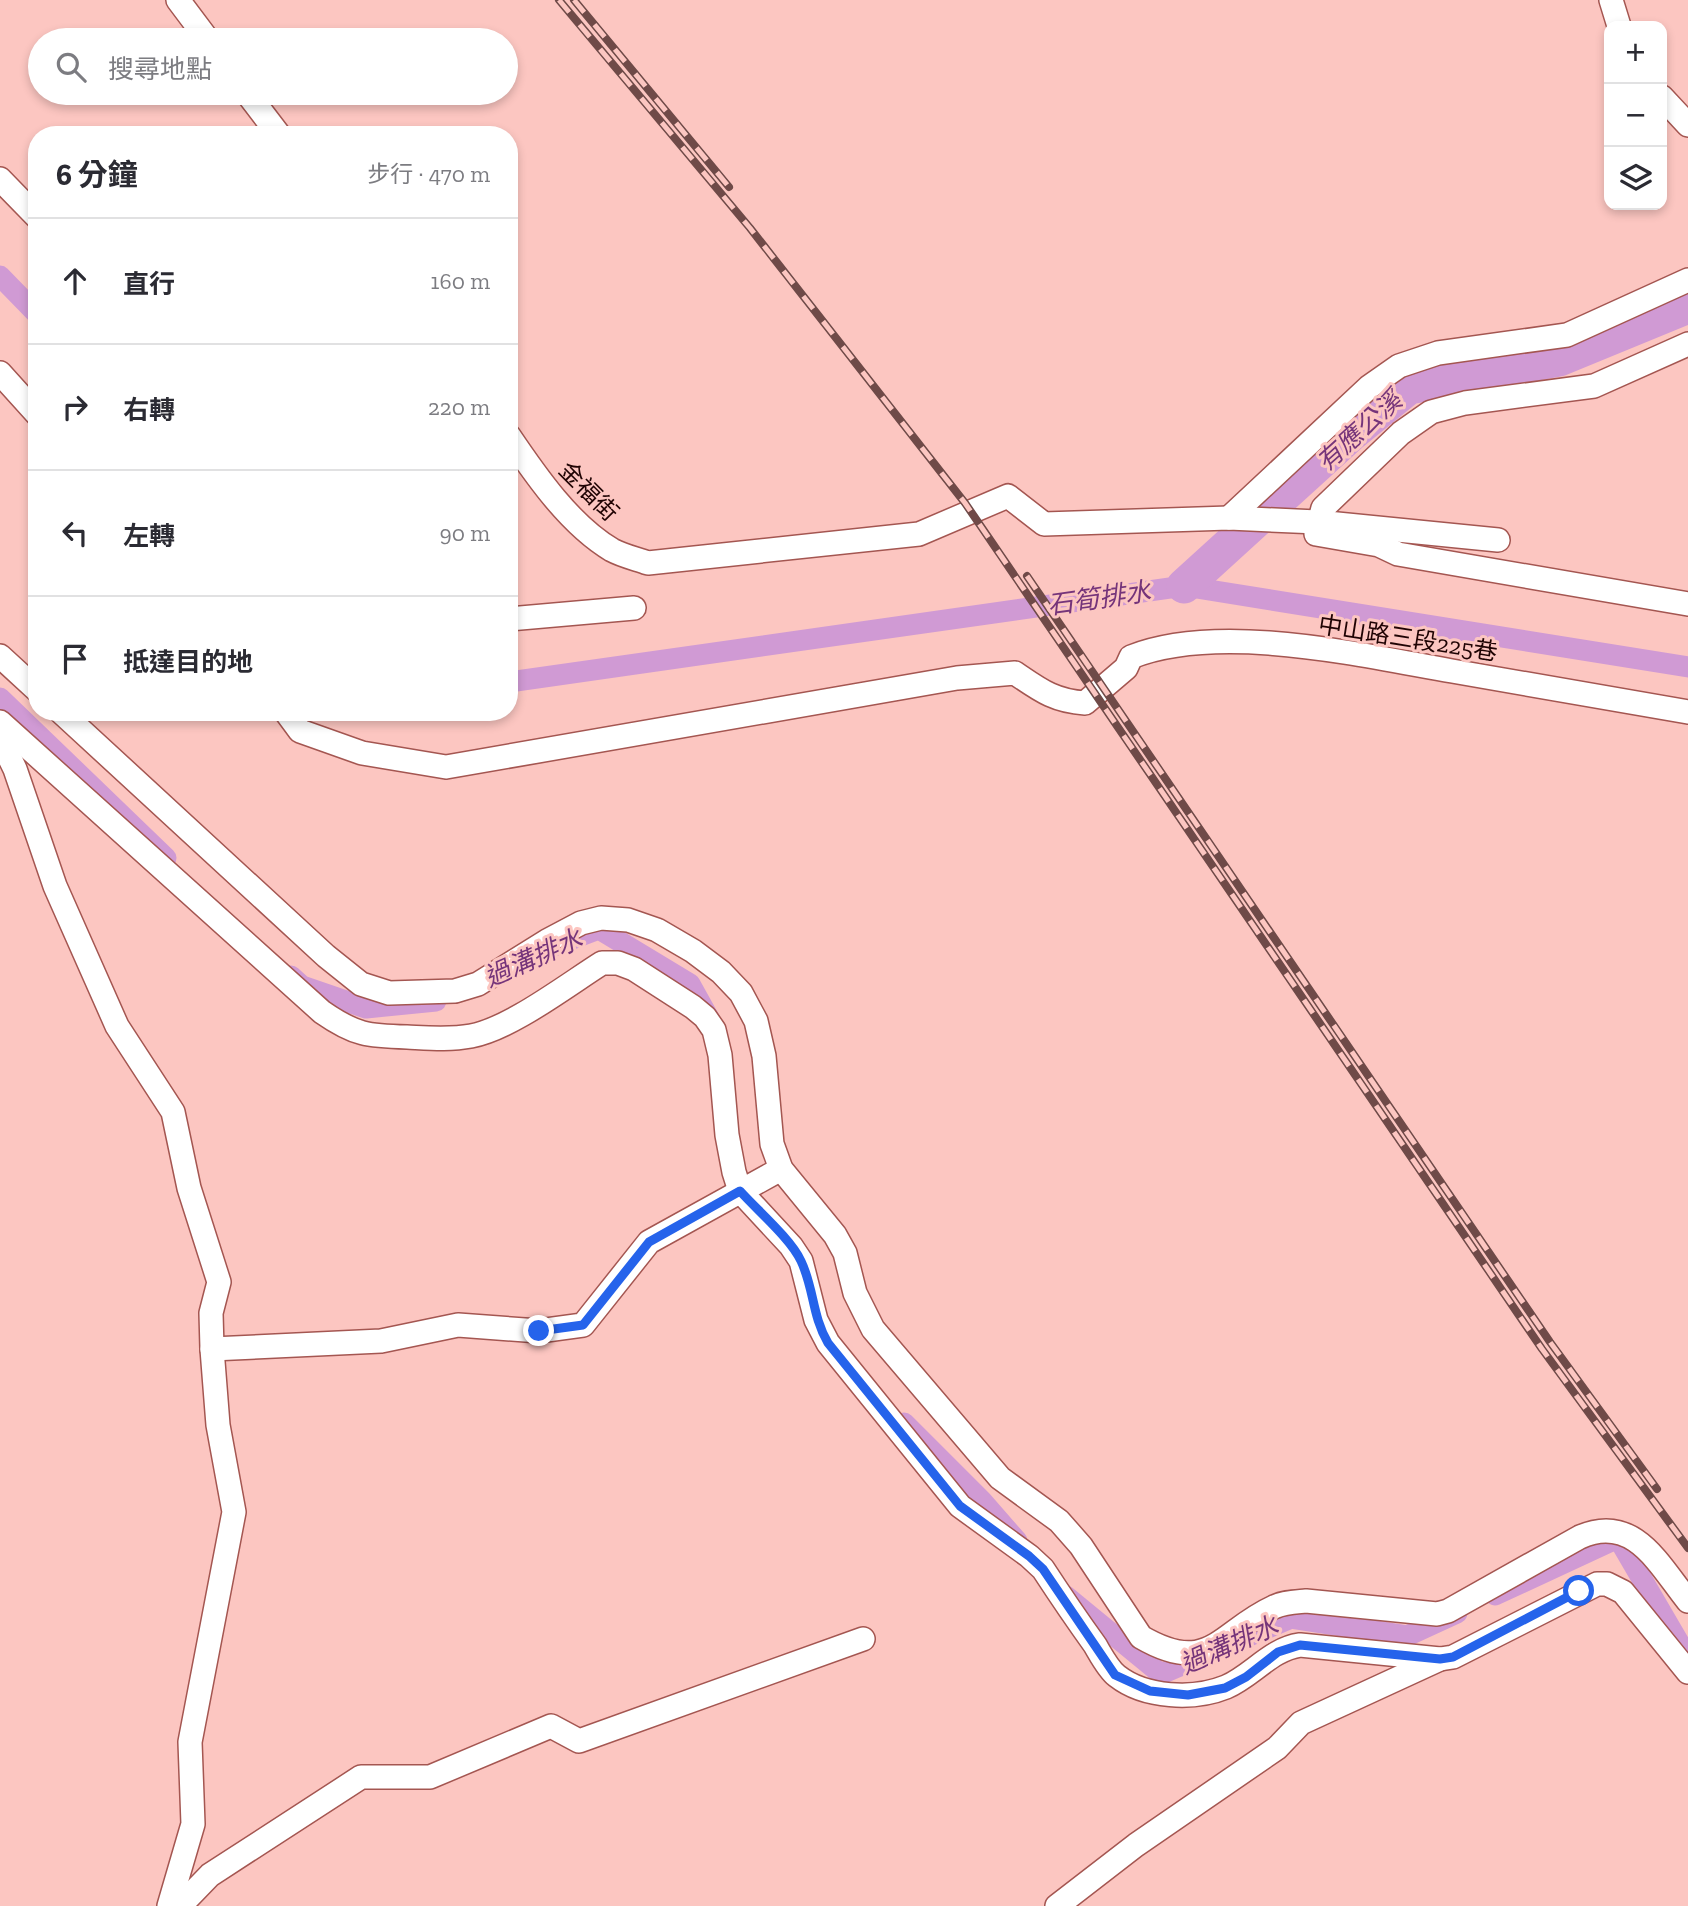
<!DOCTYPE html>
<html lang="zh-TW">
<head>
<meta charset="utf-8">
<style>
  body { margin:0; font-family:"Zilla Slab","Noto Sans TC",serif; background:#f2f2f3; color:#2b2b33 }
  .controls { position:absolute; right:21px; top:21px; display:grid; overflow:hidden; border-radius:14px; box-shadow:0 4px 10px #0003 }
  .controls button { width:63px; height:63px; display:grid; place-items:center; padding:0; border:0; border-bottom:2px solid #e1e1e2; background:#fff; color:#2b2b33; font:35px sans-serif }
  .stop { position:absolute; width:21px; height:21px; margin:-16px; border:5px solid #2563eb; border-radius:50%; background:#fff }
  .stop.end { background:#2563eb; border-color:#fff; box-shadow:0 2px 7px #0008 }
  .list { margin:0; padding:0; list-style:none }
  h2 { display:flex; justify-content:space-between; align-items:center; height:91px; margin:0; padding:0 28px; font-size:30px }
  h2 small { font-size:23px; font-weight:400; color:#7c7c81 }
  .list li { display:grid; grid-template-columns:46px 1fr auto; gap:21px; align-items:center; box-sizing:border-box; height:126px; padding:0 28px; border-top:2px solid #e1e1e2 }
  .list b { display:block; font-size:26px; white-space:nowrap }
  .list em { font-size:23px; font-style:normal; color:#7c7c81 }
  .icon { flex:none; width:38px; height:38px; fill:none; stroke:currentColor; stroke-width:2; stroke-linecap:round; stroke-linejoin:round }
  .map { position:relative; flex:none; width:1688px; height:1906px; overflow:hidden }
  .search { position:absolute; background:#fff; box-shadow:0 4px 10px #0003; left:28px; top:28px; width:490px; height:77px; display:flex; align-items:center; gap:18px; box-sizing:border-box; padding:0 24px; border-radius:38px; color:#7c7c81; font-size:26px }
  .panel { position:absolute; background:#fff; box-shadow:0 4px 10px #0003; left:28px; top:126px; width:490px; height:595px; border-radius:28px }
  .map>svg:first-child { display:block }
  .lines { fill:none; stroke-linecap:round; stroke-linejoin:round }
  .canal { stroke:#d09ad4; stroke-width:21 }
  .river { stroke:#d09ad4; stroke-width:35 }
  .minor-casing { stroke:#a45651; stroke-width:26 }
  .minor { stroke:#fff; stroke-width:23 }
  .rail-casing { stroke:#6f4a48; stroke-width:8 }
  .rail { stroke:#fcc6c1; stroke-width:5; stroke-dasharray:16; stroke-linecap:butt }
  .route { stroke:#2563eb; stroke-width:9 }
  .labels { text-anchor:middle; dominant-baseline:central; stroke-width:6; stroke-linejoin:round; paint-order:stroke }
  .street-label { font-size:24px; fill:#1f0303; stroke:#fcc6c1 }
  .water-label { font-size:26px; font-style:italic; fill:#75347a; stroke:#fcc6c1 }
</style>
</head>
<body>
<div class="map">
<svg width="1688" height="1906" viewBox="0 0 1688 1906">
  <rect width="100%" height="100%" fill="#fcc6c1"/>
  <g class="lines">
    <g class="canal">
      <path d="M0 276 37 314"/>
      <path d="M509 682 1184 586 1688 667"/>
      <path d="M0 698 166 858"/>
      <path d="M554 946 599 929 690 984 710 1020"/>
      <path d="M291 976 302 986 366 1008 436 1001"/>
      <path d="M904 1423 982 1501 1017 1541"/>
      <path d="M1495 1595 1618 1538 1688 1658"/>
      <path d="M1066 1596 1161 1674 1291 1618 1407 1636 1457 1613"/>
    </g>
    <path class="river" d="M1184 586 1350 435 1409 387 1559 359 1688 306"/>
    <defs>
      <g id="minor">
        <path d="M178 0 208 40"/>
        <path d="M1611 0 1619 26"/>
        <path d="M247 93 279 135"/>
        <path d="M1662 97 1688 125"/>
        <path d="M0 179 37 217"/>
        <path d="M1688 344 1594 386 1465 403 1431 412 1401 433 1323 508 1316 534 1379 545 1398 554 1688 604"/>
        <path d="M0 373 37 414"/>
        <path d="M509 436C536 476 570 525 612 550 623 556 637 559 648 563L919 534 1008 496 1044 524 1229 518 1317 522 1498 540"/>
        <path d="M1229 518 1369 387 1399 366 1438 353 1567 335 1688 280"/>
        <path d="M509 619 634 608"/>
        <path d="M0 656 37 690"/>
        <path d="M61 712 326 956 361 984 389 993 455 991 478 984 547 941 581 923 601 918 628 920 657 930 693 951 721 972 741 993 756 1021 764 1056 772 1144 781 1169 835 1235 845 1253 855 1293 873 1329 1000 1478 1059 1521 1081 1546 1141 1637C1210 1677 1219 1632 1274 1607 1284 1602 1295 1602 1306 1601L1437 1614 1448 1611 1580 1537C1634 1513 1659 1565 1688 1601"/>
        <path d="M286 712 300 731 362 753 446 767 957 678 1015 673C1040 690 1054 701 1085 703L1126 668 1131 657C1219 622 1360 655 1452 671 1530 685 1609 698 1688 712"/>
        <path d="M0 722 322 1012C355 1035 368 1036 407 1037 428 1038 450 1040 471 1036 510 1029 567 985 602 963H618L634 969 693 1007 705 1017 714 1030 720 1055 727 1135 734 1172 740 1191 791 1246 801 1261 816 1320 828 1343 960 1506 1029 1556 1043 1569C1060 1595 1077 1620 1095 1645 1101 1655 1108 1669 1117 1676 1145 1698 1194 1700 1226 1687 1252 1676 1271 1649 1300 1645L1440 1659 1453 1657 1597 1584H1607L1623 1592 1688 1672"/>
        <path d="M0 738 15 769 55 886 117 1026 173 1112 189 1188 219 1282 211 1313 212 1349 218 1425 234 1512 190 1742 193 1824 169 1906"/>
        <path d="M212 1349 381 1341 458 1325 539 1331 583 1325 649 1242 781 1169"/>
        <path d="M180 1906 210 1875 361 1777H430L551 1726 579 1741 863 1639"/>
        <path d="M1057 1906 1136 1845 1277 1748 1301 1723 1440 1659"/>
      </g>
    </defs>
    <use href="#minor" class="minor-casing"/>
    <use href="#minor" class="minor"/>
    <defs>
      <g id="rail">
        <path d="M559 0 750 228 965 503 1542 1349 1688 1548"/>
        <path d="M574 0 729 187"/>
        <path d="M1027 576 1550 1342 1657 1489"/>
      </g>
    </defs>
    <use href="#rail" class="rail-casing"/>
    <use href="#rail" class="rail"/>
  </g>
  <g class="lines">
    <path class="route" d="M539 1331 583 1325 649 1242 740 1191C757 1210 791 1239 801 1261 814 1288 812 1316 828 1343L960 1506 1029 1556 1043 1569 1115 1675 1150 1691 1188 1695 1225 1688 1246 1677 1278 1652 1300 1645 1440 1659 1453 1657 1579 1591"/>
  </g>
  <g class="labels">
    <g class="street-label">
      <text transform="translate(589 491) rotate(45)">金福街</text>
      <text transform="translate(1408 638) rotate(9)">中山路三段225巷</text>
    </g>
    <g class="water-label">
      <text transform="translate(1359 431) rotate(-42)">有應公溪</text>
      <text transform="translate(1099 598) rotate(-8)">石筍排水</text>
      <text transform="translate(533 958) rotate(-24)">過溝排水</text>
      <text transform="translate(1229 1645) rotate(-24)">過溝排水</text>
    </g>
  </g>
</svg>
<div class="controls">
<button>+</button>
<button>−</button>
<button><svg class="icon" aria-label="layers" viewBox="0 0 24 24"><path d="M12 4l9 5-9 5-9-5zM3 14l9 5 9-5"/></svg></button>
</div>
<div class="stop" style="left:1579px;top:1591px"></div>
<div class="stop end" style="left:539px;top:1331px"></div>
<div class="search"><svg class="icon" aria-label="search" viewBox="0 0 24 24"><circle cx="10" cy="10" r="6"/><path d="M15 15l6 6"/></svg>搜尋地點</div>
<section class="panel">
<h2>6 分鐘<small>步行 · 470 m</small></h2>
<ul class="list">
<li><svg class="icon" aria-label="ahead" viewBox="0 0 24 24"><path d="M12 20V5M6 11l6-6 6 6"/></svg><div><b>直行</b></div><em>160 m</em></li>
<li><svg class="icon" aria-label="right" viewBox="0 0 24 24"><path d="M7 20v-9h11M14 6l5 5-5 5"/></svg><div><b>右轉</b></div><em>220 m</em></li>
<li><svg class="icon" aria-label="left" viewBox="0 0 24 24"><path d="M17 20v-9H6M10 6l-5 5 5 5"/></svg><div><b>左轉</b></div><em>90 m</em></li>
<li><svg class="icon" aria-label="arrive" viewBox="0 0 24 24"><path d="M6 21V4h12l-3 4 3 4H6"/></svg><div><b>抵達目的地</b></div></li>
</ul>
</section>
</div>
</body>
</html>
